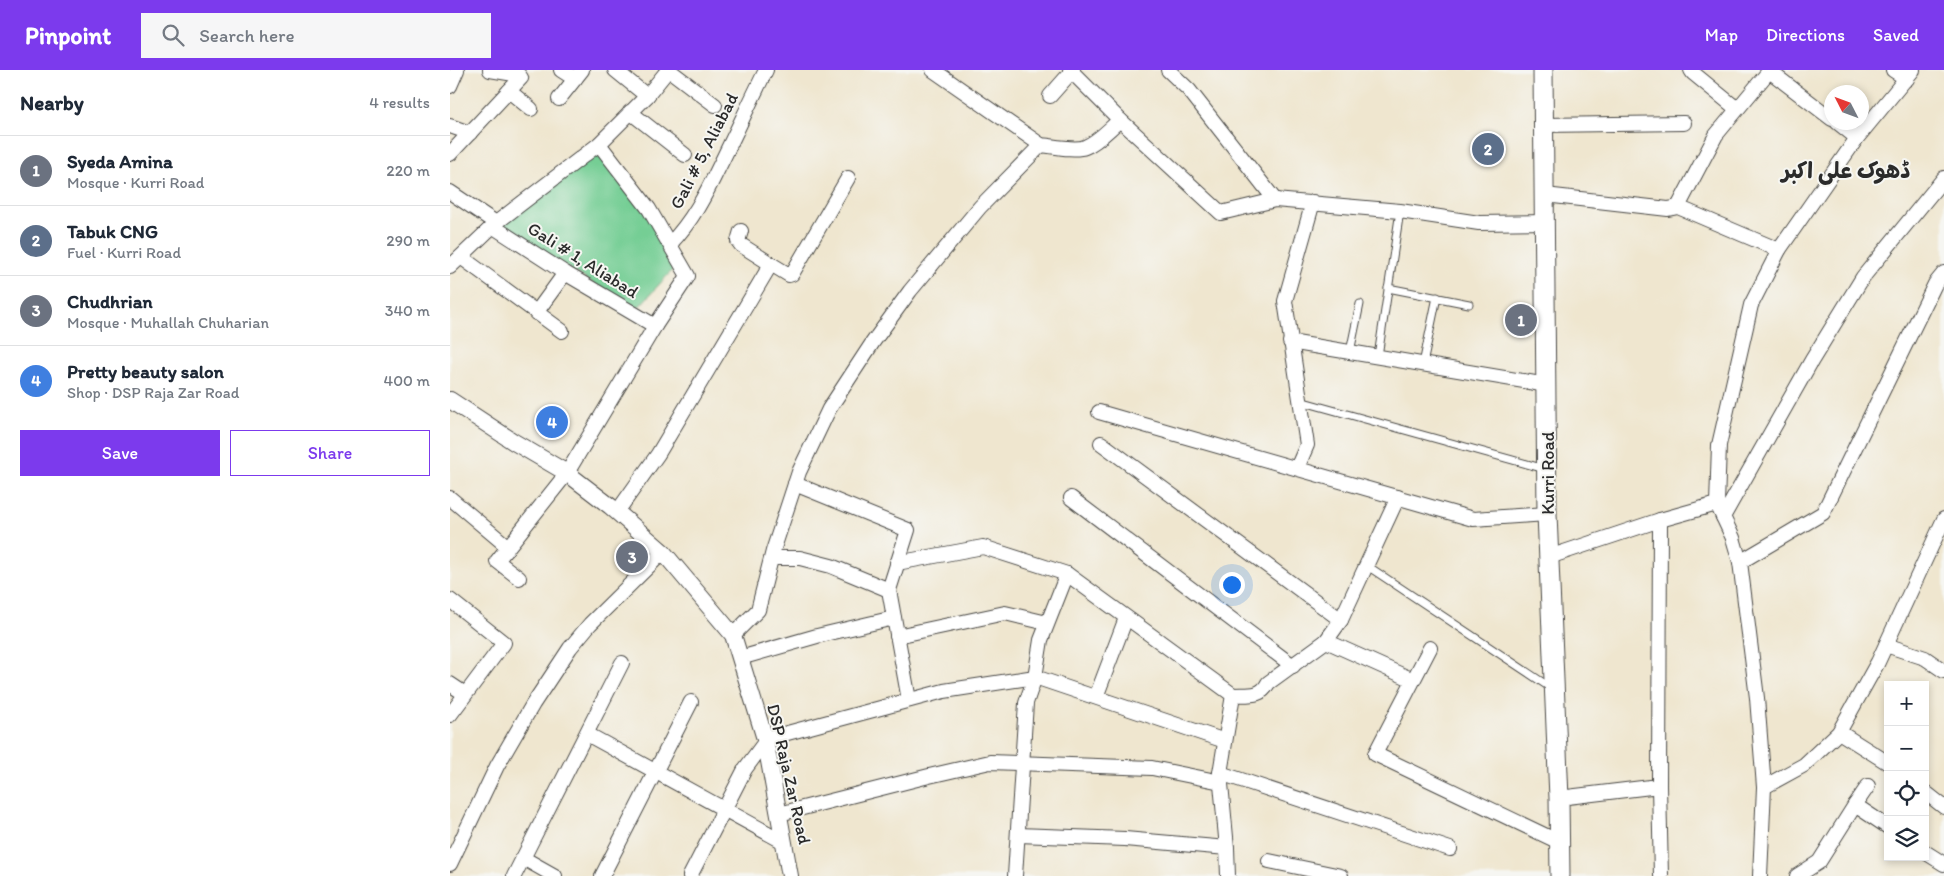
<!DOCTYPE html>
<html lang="en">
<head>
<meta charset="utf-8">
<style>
  body { margin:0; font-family:Itim,"Playpen Sans Arabic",sans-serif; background:#f6f6f7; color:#1f2937 }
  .controls { position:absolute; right:15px; bottom:15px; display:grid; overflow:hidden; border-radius:0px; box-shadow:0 2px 8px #0003 }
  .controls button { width:45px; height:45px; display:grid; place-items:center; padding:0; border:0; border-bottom:1px solid #e0e1e3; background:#fff; color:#1f2937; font:25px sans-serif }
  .compass { position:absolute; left:1374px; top:15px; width:45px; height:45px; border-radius:50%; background:#fff; box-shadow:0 2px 8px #0003; rotate:312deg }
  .you { position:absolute; left:781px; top:514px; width:18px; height:18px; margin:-12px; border:4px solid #fff; border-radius:50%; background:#1a73e8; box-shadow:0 0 0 8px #1a73e833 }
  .badge { display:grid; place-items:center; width:32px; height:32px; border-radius:50%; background:#7c3aed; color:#fff; font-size:16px; font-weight:700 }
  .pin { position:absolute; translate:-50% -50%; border:2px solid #fff; box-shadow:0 1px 5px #0006 }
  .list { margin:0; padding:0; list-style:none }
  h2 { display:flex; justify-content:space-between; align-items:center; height:65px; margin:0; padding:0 20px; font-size:21px }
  h2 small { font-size:16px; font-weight:400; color:#747a83 }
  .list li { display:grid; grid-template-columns:32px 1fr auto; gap:15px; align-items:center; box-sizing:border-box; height:70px; padding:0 20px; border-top:1px solid #e0e1e3 }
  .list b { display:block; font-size:19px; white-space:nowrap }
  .list p { margin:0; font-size:16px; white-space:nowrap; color:#747a83 }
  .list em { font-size:16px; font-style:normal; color:#747a83 }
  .actions { display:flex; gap:10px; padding:15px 20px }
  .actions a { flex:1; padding:11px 0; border:1px solid #7c3aed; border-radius:0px; text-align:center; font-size:18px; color:#7c3aed }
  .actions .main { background:#7c3aed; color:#fff }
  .icon { flex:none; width:28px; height:28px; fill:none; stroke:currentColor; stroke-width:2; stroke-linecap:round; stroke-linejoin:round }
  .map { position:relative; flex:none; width:1494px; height:806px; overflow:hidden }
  header { display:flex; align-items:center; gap:30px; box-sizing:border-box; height:70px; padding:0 25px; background:#7c3aed; color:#fff }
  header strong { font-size:24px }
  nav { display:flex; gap:28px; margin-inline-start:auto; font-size:18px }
  .search { width:350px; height:45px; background:#f6f6f7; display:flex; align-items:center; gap:12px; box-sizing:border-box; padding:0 18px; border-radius:0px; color:#747a83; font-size:19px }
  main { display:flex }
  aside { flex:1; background:#fff }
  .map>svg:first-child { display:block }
  .green { fill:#74ce94; stroke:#507c60 }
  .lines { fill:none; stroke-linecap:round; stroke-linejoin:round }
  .service-casing { stroke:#484744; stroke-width:9 }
  .minor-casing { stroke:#484744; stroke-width:16 }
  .tertiary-casing { stroke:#484744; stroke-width:18 }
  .secondary-casing { stroke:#484744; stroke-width:21 }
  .service { stroke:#fff; stroke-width:7 }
  .minor { stroke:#fff; stroke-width:14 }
  .tertiary { stroke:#fff; stroke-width:16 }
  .secondary { stroke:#fff; stroke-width:19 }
  .labels { text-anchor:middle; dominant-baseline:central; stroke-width:4; stroke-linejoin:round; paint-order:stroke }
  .street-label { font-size:18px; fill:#2b2b2b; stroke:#f6f6f2 }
  .district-label { font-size:22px; font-weight:bold; fill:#2b2b2b; stroke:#f6f6f2 }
</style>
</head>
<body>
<header>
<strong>Pinpoint</strong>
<div class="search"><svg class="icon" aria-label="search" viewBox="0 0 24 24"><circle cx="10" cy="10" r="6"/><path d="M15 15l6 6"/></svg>Search here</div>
<nav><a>Map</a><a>Directions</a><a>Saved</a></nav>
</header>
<main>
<aside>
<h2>Nearby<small>4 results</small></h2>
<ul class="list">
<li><span class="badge" style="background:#6b7280">1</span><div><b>Syeda Amina</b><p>Mosque · Kurri Road</p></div><em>220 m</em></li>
<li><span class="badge" style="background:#5c6f8a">2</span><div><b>Tabuk CNG</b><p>Fuel · Kurri Road</p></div><em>290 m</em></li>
<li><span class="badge" style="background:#6b7280">3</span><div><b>Chudhrian</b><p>Mosque · Muhallah Chuharian</p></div><em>340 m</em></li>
<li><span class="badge" style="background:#3f7fe0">4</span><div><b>Pretty beauty salon</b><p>Shop · DSP Raja Zar Road</p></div><em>400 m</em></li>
</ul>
<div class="actions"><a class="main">Save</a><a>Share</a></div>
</aside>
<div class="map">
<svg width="1494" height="806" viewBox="0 0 1494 806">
  <rect width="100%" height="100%" fill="#f6f6f2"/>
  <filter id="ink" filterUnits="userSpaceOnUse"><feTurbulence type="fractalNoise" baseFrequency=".02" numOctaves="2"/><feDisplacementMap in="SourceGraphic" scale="10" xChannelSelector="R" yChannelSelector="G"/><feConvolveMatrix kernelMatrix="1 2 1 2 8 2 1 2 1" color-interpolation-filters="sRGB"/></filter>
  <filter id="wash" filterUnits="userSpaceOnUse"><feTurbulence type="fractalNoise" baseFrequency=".0096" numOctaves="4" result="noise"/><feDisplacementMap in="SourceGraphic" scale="20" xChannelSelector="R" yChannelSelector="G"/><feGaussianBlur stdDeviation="1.12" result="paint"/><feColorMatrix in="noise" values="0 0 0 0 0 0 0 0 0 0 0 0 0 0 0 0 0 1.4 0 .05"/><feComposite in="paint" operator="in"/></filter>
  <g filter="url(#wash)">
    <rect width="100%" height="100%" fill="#efe6cf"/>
    <path class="green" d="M148 79 201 149 226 196 186 240 49 155Z"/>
  </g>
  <g filter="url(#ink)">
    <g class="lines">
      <defs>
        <g id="service">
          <path d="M938 218 1019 234"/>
          <path d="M900 282 910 234"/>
          <path d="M928 286 950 141"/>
          <path d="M973 294 987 227"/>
          <path d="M850 331 1095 399"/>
          <path d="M916 495 1101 618"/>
        </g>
        <g id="minor">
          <path d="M111 0 125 9"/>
          <path d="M165 0 197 26"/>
          <path d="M219 0 265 35"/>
          <path d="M483 0 591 75C602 76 625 81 635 77 648 72 659 59 670 50"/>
          <path d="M620 0 670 50 771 143 825 130 950 141 1029 153 1094 152"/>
          <path d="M718 0 739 20 825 130"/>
          <path d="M1241 0 1243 3 1287 39"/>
          <path d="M1318 0 1382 49"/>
          <path d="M1443 0 1457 9"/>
          <path d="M0 16 7 0"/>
          <path d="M59 21 81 39"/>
          <path d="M600 26 623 0"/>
          <path d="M109 29 132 0"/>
          <path d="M180 42 235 85"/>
          <path d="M1387 52 1407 68"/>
          <path d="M1094 55 1234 53"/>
          <path d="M0 56 20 63"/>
          <path d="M0 84 71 8 69 5 40 0"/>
          <path d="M0 122 46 153 47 159 115 203 205 256"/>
          <path d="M1095 125 1218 139 1228 137 1329 180"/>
          <path d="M1228 137 1266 65 1320 0"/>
          <path d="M291 161 288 171 291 175 321 194"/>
          <path d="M220 174C242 151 255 126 269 97 285 65 300 32 316 0"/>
          <path d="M11 187 112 261"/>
          <path d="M0 197 46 153 149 74 197 26 218 0"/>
          <path d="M86 243 115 203"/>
          <path d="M840 272 1097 315"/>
          <path d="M649 342 1023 449 1097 444"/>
          <path d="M651 373 891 550"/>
          <path d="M847 398 857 375 835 231 863 132"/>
          <path d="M345 414 458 460 439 520 459 630"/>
          <path d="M948 427 891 550 876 571 963 610"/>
          <path d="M0 428 58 477"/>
          <path d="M621 428 843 596"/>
          <path d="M1267 434 1269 375 1301 235 1329 180 1407 68 1463 0"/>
          <path d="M167 442 208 384 321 194 339 205 342 204 398 108"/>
          <path d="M1273 447 1362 290 1413 207 1494 108"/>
          <path d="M1099 487 1210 450 1267 434 1283 468 1290 492 1307 628 1314 717 1310 806"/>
          <path d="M322 488H350L381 496 439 520"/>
          <path d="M1290 492 1373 443 1485 214 1494 203"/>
          <path d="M447 493 533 477 617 504 783 625C797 624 811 628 818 613L876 571"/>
          <path d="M69 508 47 491 117 403 205 256 238 206 199 139 149 74"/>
          <path d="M0 530 54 573 0 645"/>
          <path d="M283 565 308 540 323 481 349 402 379 339 423 272 460 221 530 137 591 75"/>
          <path d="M447 566 555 543 597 553"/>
          <path d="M1436 575 1475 588 1494 601"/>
          <path d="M980 578 925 684 1109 772"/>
          <path d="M290 588 367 566 444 548"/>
          <path d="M0 614 15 624"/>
          <path d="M646 627 676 548"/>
          <path d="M1389 662 1438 693"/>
          <path d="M137 664 334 772"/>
          <path d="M315 669 494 621 585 607 775 671"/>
          <path d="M770 703 1000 779"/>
          <path d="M1209 716 1210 450"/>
          <path d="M1314 717 1354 695 1389 662 1428 592 1494 449"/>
          <path d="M1475 722 1494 737"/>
          <path d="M1109 728 1209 716 1211 806"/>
          <path d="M1405 735 1418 716"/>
          <path d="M329 744 479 706 540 692 702 698 771 712"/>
          <path d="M568 765 675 769 777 778 778 806"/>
          <path d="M777 778 770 703 783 625"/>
          <path d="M1475 782 1494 794"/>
          <path d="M73 788 105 806"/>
          <path d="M819 791 891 806"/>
          <path d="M0 794 47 696 83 634 120 578 140 554 213 482"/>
          <path d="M64 806 172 593"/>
          <path d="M152 806 241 632"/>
          <path d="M240 806 295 699 315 672"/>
          <path d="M565 806 576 633 585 607 591 570 617 504"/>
          <path d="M1347 806 1369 792 1405 735 1438 757"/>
        </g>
        <path id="tertiary" d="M0 330 64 372 117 403 160 436 213 482 283 565 315 669 340 806"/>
        <path id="secondary" d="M1093 0 1097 444 1109 728 1110 806"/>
      </defs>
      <use href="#service" class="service-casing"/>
      <use href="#minor" class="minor-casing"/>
      <use href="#tertiary" class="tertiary-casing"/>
      <use href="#secondary" class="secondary-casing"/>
      <use href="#service" class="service"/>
      <use href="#minor" class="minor"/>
      <use href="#tertiary" class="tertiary"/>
      <use href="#secondary" class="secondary"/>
    </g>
  </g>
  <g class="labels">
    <g class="street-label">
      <text transform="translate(254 81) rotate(-63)">Gali # 5, Aliabad</text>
      <text transform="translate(133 190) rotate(32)">Gali # 1, Aliabad</text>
      <text transform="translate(1098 403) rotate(-90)">Kurri Road</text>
      <text transform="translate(339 704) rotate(77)">DSP Raja Zar Road</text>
    </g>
    <g class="district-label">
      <text x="1396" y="100">ڈھوک علی اکبر</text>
    </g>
  </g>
</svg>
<div class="controls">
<button>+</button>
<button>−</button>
<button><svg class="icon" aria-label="locate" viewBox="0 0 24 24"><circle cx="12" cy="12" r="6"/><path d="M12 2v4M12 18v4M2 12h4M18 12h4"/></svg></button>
<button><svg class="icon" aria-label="layers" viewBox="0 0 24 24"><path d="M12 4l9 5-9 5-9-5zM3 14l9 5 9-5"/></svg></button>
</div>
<svg class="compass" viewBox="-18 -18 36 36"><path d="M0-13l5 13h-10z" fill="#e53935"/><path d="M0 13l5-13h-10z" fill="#747a83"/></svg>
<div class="you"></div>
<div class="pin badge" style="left:1071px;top:250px;background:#6b7280">1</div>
<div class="pin badge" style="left:1038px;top:79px;background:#5c6f8a">2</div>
<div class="pin badge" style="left:182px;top:487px;background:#6b7280">3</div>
<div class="pin badge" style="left:102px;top:352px;background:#3f7fe0">4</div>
</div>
</main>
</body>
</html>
